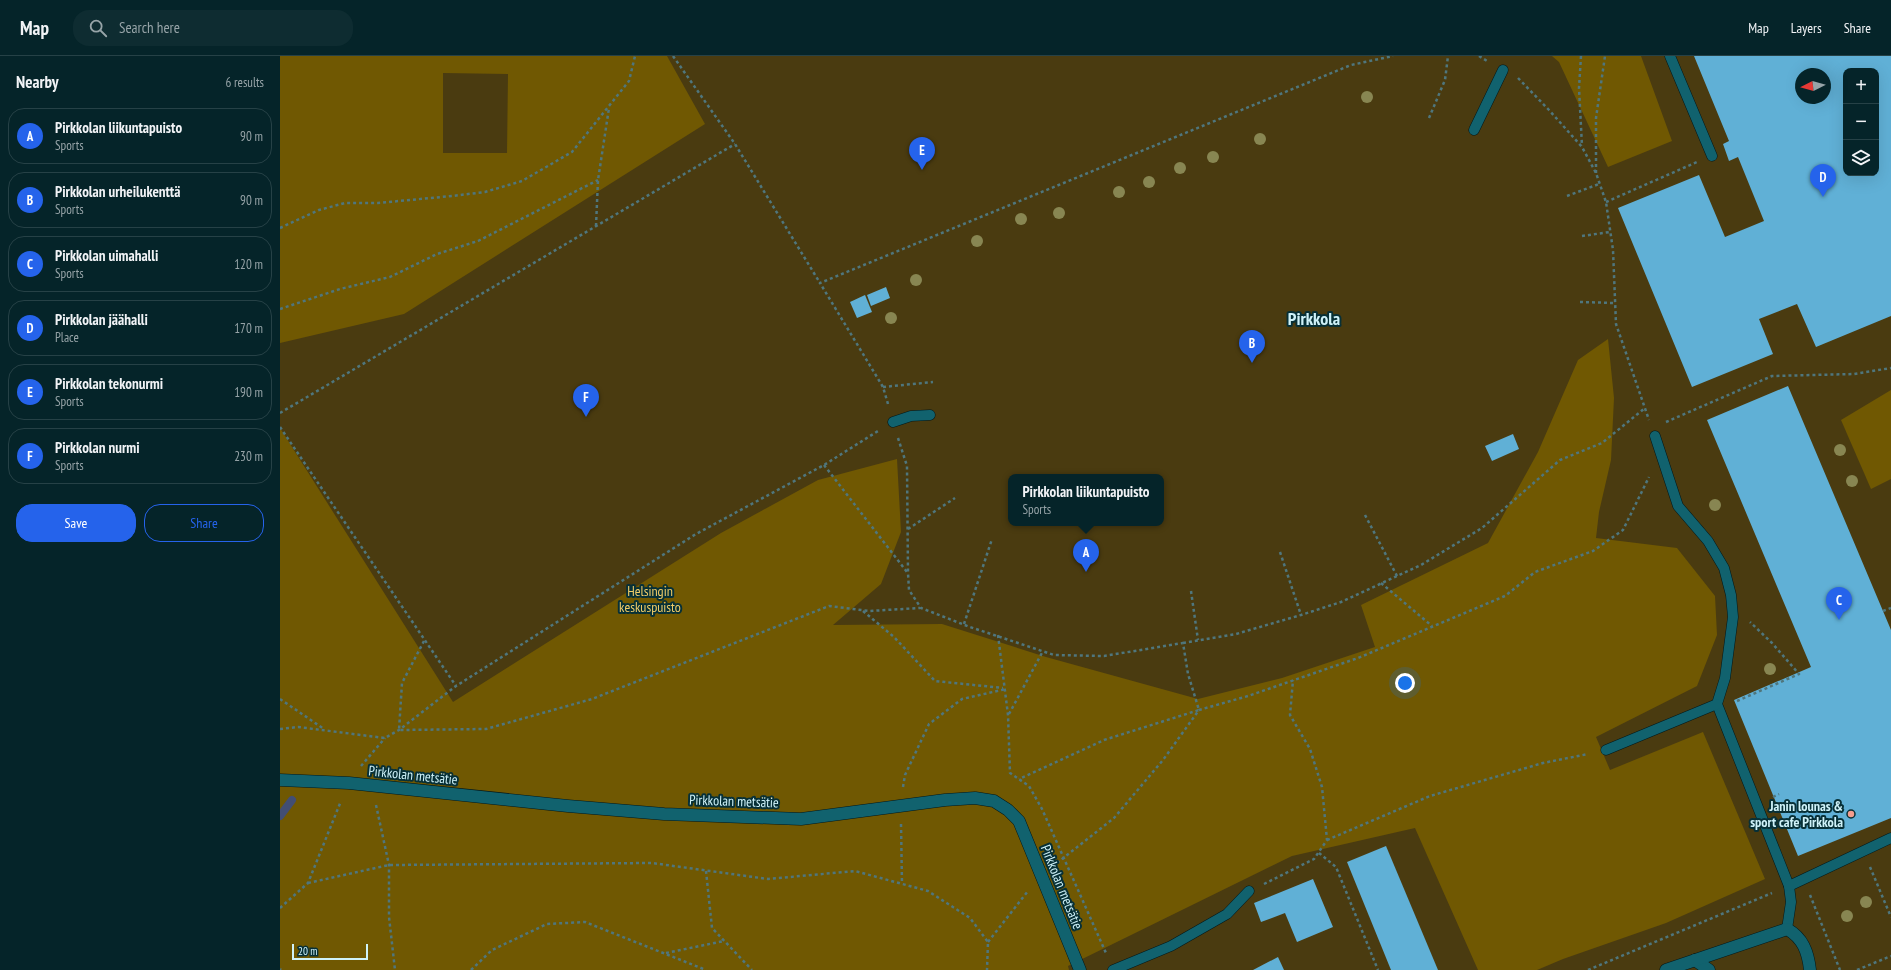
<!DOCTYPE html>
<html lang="en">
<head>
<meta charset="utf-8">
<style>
  body { margin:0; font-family:"PT Sans Narrow",sans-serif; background:#0e2c31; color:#f1f3f6 }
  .controls { position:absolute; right:12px; top:12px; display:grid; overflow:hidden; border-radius:8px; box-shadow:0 4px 16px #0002 }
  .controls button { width:36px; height:36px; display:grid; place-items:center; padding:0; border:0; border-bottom:1px solid #264146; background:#052429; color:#f1f3f6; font:20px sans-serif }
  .compass { position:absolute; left:1515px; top:12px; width:36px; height:36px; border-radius:50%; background:#052429; box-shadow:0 4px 16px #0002; rotate:264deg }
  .scale { position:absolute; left:12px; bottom:10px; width:76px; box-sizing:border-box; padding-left:4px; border:2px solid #cff2f9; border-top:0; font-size:11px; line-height:14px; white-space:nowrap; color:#cff2f9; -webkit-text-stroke:3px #073037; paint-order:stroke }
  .you { position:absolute; left:1125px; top:627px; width:14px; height:14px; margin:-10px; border:3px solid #fff; border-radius:50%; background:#1a73e8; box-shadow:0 0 0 6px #1a73e833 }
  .badge { display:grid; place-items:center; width:26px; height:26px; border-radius:50%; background:#2563eb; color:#fff; font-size:13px; font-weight:700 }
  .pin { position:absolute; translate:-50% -33px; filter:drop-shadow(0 1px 2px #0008) }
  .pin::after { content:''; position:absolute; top:21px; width:14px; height:12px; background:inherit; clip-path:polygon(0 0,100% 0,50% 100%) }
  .popup { position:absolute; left:728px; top:418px; width:156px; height:52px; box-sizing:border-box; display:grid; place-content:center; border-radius:8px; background:#052429; filter:drop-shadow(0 1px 3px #0005); font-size:13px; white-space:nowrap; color:#97a4a8 }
  .popup b { font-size:15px; color:#f1f3f6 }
  .popup::after { content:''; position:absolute; left:50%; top:100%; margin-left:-8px; border:8px solid transparent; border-top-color:#052429 }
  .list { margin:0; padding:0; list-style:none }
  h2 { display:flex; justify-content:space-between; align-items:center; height:52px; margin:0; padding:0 16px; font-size:17px }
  h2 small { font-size:13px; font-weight:400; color:#97a4a8 }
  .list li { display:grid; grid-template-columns:26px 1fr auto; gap:12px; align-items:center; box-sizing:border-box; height:56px; margin:0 8px 8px; padding:0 8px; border:1px solid #264146; border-radius:16px }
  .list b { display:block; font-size:15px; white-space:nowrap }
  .list p { margin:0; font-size:13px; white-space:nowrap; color:#97a4a8 }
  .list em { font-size:13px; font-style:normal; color:#97a4a8 }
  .actions { display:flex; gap:8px; padding:12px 16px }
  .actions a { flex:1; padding:9px 0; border:1px solid #2563eb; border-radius:16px; text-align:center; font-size:14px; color:#2563eb }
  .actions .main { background:#2563eb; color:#fff }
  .icon { flex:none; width:22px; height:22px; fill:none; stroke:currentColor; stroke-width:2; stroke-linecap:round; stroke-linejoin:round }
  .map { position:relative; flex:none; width:1611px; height:914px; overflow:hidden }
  header { display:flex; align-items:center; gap:24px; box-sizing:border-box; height:56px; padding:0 20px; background:#052429; border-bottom:1px solid #264146 }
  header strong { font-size:19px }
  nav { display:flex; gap:22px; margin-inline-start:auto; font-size:14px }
  .search { width:280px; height:36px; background:#0e2c31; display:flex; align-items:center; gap:10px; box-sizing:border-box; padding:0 14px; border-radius:16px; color:#97a4a8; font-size:15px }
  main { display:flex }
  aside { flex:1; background:#052429 }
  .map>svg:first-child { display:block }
  .green { fill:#4a3b10; fill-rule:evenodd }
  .forest { fill:#705802; fill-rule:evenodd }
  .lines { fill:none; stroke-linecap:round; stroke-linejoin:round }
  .stream { stroke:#424e73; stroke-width:8 }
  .building { fill:#60b0d6; fill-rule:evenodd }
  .lane-casing { stroke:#02171a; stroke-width:11 }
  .street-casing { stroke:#02171a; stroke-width:13 }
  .path { stroke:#4f767d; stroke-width:2.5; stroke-dasharray:3 3; stroke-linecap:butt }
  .lane { stroke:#11626e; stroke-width:10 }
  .street { stroke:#11626e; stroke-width:12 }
  .tree { fill:#888652 }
  .poi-dot { fill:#f59d8e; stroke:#073037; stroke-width:1.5 }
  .labels { text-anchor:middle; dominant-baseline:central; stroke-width:4; stroke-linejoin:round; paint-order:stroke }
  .park-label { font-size:14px; fill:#f1cd69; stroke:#073037 }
  .street-label { font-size:14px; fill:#cff2f9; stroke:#073037 }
  .poi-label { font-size:14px; font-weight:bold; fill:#cff2f9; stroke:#073037; text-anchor:end }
  .district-label { font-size:18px; font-weight:bold; fill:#cff2f9; stroke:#073037 }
</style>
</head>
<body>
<header>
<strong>Map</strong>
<div class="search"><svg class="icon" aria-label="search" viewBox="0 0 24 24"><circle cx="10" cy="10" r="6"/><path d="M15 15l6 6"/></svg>Search here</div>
<nav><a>Map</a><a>Layers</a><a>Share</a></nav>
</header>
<main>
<aside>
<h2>Nearby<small>6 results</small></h2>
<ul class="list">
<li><span class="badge">A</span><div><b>Pirkkolan liikuntapuisto</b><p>Sports</p></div><em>90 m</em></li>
<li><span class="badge">B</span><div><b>Pirkkolan urheilukenttä</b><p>Sports</p></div><em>90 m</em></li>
<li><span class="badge">C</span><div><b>Pirkkolan uimahalli</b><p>Sports</p></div><em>120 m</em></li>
<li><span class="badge">D</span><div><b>Pirkkolan jäähalli</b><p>Place</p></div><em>170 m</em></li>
<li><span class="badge">E</span><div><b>Pirkkolan tekonurmi</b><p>Sports</p></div><em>190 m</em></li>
<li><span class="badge">F</span><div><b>Pirkkolan nurmi</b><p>Sports</p></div><em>230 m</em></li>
</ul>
<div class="actions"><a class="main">Save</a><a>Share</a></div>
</aside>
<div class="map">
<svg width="1611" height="914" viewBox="0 0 1611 914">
  <rect width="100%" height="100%" fill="#073037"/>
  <path class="green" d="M0 0H1611V914H0ZM1566 15H1596V117H1566ZM1521 18H1545V42H1521ZM731 421H881V467H731Z"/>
  <g class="forest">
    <path d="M0 0H387L425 68 124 258 0 287ZM163 17 228 18 227 97H163Z"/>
    <path d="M1272 0H1361L1392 85 1328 111 1279 6Z"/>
    <path d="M1328 283 1334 342 1331 404 1319 456 1316 482 1397 492 1435 540 1437 579 1417 630 1316 681 1330 714 1423 676 1485 823 1386 867 1283 903 1257 914H1198L1135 772 1012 800 788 910 789 914H0V372L173 646 441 477 538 424 617 403 621 476 601 528 553 569 662 568 766 601 918 643 1002 622 1095 591 1081 549 1208 487 1258 396 1298 304Z"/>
    <path d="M1611 334V423L1591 433 1561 364Z"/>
  </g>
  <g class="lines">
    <path class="stream" d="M0 760 12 744"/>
  </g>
  <g class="building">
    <path d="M1414 0H1611V260L1536 291 1517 248 1479 263 1493 298 1412 331 1338 152 1419 119 1445 181 1484 165 1458 101 1449 105 1443 88 1449 85ZM1566 15H1596V117H1566ZM1521 18H1545V42H1521Z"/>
    <path d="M606 231 610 242 591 250 587 239Z"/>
    <path d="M585 239 592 256 577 262 570 246Z"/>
    <path d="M1508 330 1611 574V762L1518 800 1454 644 1531 611 1427 364Z"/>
    <path d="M1233 378 1239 393 1212 405 1205 390Z"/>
    <path d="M1106 790 1158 914H1111L1067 806Z"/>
    <path d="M1033 823 1053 871 1017 886 1005 857 981 866 974 847Z"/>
    <path d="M998 901 1004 914H973Z"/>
  </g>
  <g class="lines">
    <defs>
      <g id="lane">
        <path d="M1390 0 1432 100"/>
        <path d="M1194 74 1223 14"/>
        <path d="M613 366 631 360 650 359"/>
        <path d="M1375 380 1398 450 1428 485 1444 512 1451 539 1453 561 1445 622 1437 648 1509 830 1511 846 1507 873"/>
        <path d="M1326 694 1437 648"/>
        <path d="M1509 830 1611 782"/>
        <path d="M833 914 891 890 947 858 969 835"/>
      </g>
      <g id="street">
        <path d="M0 724 69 727 288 750 384 758 521 763 665 744 695 742 714 745 728 754 739 765 800 914"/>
        <path d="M1415 904 1429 914"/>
        <path d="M1386 914 1507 873C1523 882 1528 896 1530 914"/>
      </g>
    </defs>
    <use href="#lane" class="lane-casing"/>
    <use href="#street" class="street-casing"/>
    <g class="path">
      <path d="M393 0 455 88 540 227"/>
      <path d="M1199 0 1207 5"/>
      <path d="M1301 0 1299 32 1302 90"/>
      <path d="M1238 22 1269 54 1302 91 1316 117 1326 146 1333 194 1336 268 1369 364"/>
      <path d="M1149 62 1165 24 1168 0"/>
      <path d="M1316 117V62L1325 0"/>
      <path d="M1287 140 1319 128"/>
      <path d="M1326 146 1417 106"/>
      <path d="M316 170 318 124 329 52"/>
      <path d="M0 172 39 154 65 147H98L172 140 205 136 242 125 292 96 349 25 355 0"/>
      <path d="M1302 180 1330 176"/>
      <path d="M1300 246 1334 247"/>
      <path d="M0 253 60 233 110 221 157 198 198 185 318 124"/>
      <path d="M603 331 653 326"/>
      <path d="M608 348 603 331 540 227 1071 9 1113 0"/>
      <path d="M0 357 455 88"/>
      <path d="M1386 366 1492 320 1574 318 1611 312"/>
      <path d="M0 371 176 630"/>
      <path d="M618 382 627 410 628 517 629 534 641 552 690 571 774 599 824 600 903 587 908 618 919 654 824 684 739 723"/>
      <path d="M544 409 627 516"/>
      <path d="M1085 459 1117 520"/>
      <path d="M628 473 675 442"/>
      <path d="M1000 496 1021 559"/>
      <path d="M1101 527 1152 570"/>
      <path d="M911 535 918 584"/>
      <path d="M583 555 614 581 655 625 723 632"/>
      <path d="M1603 555 1611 552"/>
      <path d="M684 568 712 483"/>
      <path d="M718 579 728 659 730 717 749 730 762 753 826 897"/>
      <path d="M144 585 122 627 119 674 206 673 312 643 549 550 589 555 640 552"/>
      <path d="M903 587 956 578 1021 559 1061 546 1141 509 1202 472 1280 404 1322 387 1365 352"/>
      <path d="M0 643 44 673"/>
      <path d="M1457 645 1519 618 1492 587 1470 566"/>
      <path d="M729 658 763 595"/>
      <path d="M0 673 18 671 105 682 119 674 176 630 416 478 544 409 598 375"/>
      <path d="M81 710 105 682"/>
      <path d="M623 731 625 719 649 668 682 643 726 633"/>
      <path d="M1493 741 1499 738"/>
      <path d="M96 749 109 809V861L115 914"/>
      <path d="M621 768 622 828"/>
      <path d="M1047 784 1150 740 1263 707 1308 698"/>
      <path d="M1039 797 1056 811 1098 914"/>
      <path d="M777 807 834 762 883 704 919 654 968 640 1078 602 1225 540 1255 516 1313 495 1343 474 1369 421"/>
      <path d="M1590 811 1611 861"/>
      <path d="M426 815 432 872 472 914"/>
      <path d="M28 827 109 809 372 807 488 823 575 815 648 835 690 862 708 886 707 914"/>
      <path d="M984 828 1034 803 1047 784 1042 731 1030 693 1010 659 1013 624"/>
      <path d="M1530 839 1560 914"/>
      <path d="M0 852 28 827 61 745"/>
      <path d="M708 886 748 835"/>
      <path d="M386 897 444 885"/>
      <path d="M0 913 1 914"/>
      <path d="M191 914 212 894 267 868 305 866 426 914"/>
      <path d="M1308 914 1492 837"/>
      <path d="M1577 914 1611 900"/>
    </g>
    <use href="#lane" class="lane"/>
    <use href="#street" class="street"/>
  </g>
  <g class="tree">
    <circle cx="1087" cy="41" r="6"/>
    <circle cx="980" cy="83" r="6"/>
    <circle cx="933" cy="101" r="6"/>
    <circle cx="900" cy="112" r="6"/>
    <circle cx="869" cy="126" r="6"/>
    <circle cx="839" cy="136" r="6"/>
    <circle cx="779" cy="157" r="6"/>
    <circle cx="741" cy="163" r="6"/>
    <circle cx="697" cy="185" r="6"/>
    <circle cx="636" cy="224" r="6"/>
    <circle cx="611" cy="262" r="6"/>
    <circle cx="1560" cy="394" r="6"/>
    <circle cx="1572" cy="425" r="6"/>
    <circle cx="1435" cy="449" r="6"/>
    <circle cx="1490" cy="613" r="6"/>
    <circle cx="1586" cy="846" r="6"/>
    <circle cx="1567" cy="860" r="6"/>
  </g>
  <circle class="poi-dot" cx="1571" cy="758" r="4"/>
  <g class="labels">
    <g class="park-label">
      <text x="370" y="535">Helsingin<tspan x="370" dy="16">keskuspuisto</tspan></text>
    </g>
    <g class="street-label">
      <text transform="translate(133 719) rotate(6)">Pirkkolan metsätie</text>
      <text transform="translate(454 745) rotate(2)">Pirkkolan metsätie</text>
      <text transform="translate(782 831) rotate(68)">Pirkkolan metsätie</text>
    </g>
    <g class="poi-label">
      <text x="1563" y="750">Janin lounas &amp;<tspan x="1563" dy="16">sport cafe Pirkkola</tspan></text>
    </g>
    <g class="district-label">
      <text x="1034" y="262">Pirkkola</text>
    </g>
  </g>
</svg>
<div class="controls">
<button>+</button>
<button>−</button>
<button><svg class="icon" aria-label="layers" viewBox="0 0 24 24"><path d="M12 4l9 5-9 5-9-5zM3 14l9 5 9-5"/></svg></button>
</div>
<svg class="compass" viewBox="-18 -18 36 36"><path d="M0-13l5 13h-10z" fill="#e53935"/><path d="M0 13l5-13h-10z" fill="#97a4a8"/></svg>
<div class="scale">20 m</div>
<div class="you"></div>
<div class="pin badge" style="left:806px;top:516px">A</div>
<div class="popup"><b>Pirkkolan liikuntapuisto</b>Sports</div>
<div class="pin badge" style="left:972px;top:307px">B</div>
<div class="pin badge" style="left:1559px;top:564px">C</div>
<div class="pin badge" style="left:1543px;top:141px">D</div>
<div class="pin badge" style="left:642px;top:114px">E</div>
<div class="pin badge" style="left:306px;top:361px">F</div>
</div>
</main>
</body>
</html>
